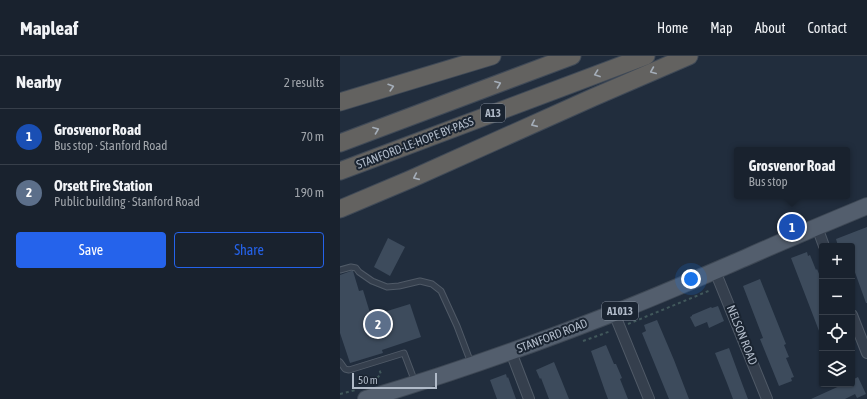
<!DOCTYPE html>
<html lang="en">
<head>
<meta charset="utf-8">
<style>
  body { margin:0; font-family:"Asap Condensed",sans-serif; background:#262f3a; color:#f1f3f6 }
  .controls { position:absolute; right:12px; bottom:12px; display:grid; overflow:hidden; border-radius:4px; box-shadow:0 1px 3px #0004 }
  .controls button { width:36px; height:36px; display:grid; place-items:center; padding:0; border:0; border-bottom:1px solid #373f4a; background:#19222e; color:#f1f3f6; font:20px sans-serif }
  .scale { position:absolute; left:12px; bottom:10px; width:85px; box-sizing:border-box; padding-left:4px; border:2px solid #b0bac8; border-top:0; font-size:11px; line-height:14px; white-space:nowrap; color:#b0bac8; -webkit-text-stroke:3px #1a2431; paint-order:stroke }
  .you { position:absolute; left:351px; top:223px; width:14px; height:14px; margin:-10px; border:3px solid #fff; border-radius:50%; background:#1a73e8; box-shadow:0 0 0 6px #1a73e833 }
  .badge { display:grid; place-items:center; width:26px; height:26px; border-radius:50%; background:#2563eb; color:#fff; font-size:13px; font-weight:700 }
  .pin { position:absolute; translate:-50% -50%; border:2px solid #fff; box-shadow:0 1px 4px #0006 }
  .popup { position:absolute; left:394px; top:91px; width:116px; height:52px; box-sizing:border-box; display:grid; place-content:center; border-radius:4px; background:#19222e; filter:drop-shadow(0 1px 3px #0005); font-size:13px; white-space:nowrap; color:#9fa4aa }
  .popup b { font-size:15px; color:#f1f3f6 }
  .popup::after { content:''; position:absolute; left:50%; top:100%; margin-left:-8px; border:8px solid transparent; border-top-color:#19222e }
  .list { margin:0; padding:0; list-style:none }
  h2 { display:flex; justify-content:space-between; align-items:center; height:52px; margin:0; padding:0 16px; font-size:17px }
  h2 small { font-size:13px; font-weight:400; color:#9fa4aa }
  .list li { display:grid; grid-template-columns:26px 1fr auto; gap:12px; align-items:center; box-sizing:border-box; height:56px; padding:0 16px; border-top:1px solid #373f4a }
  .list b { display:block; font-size:15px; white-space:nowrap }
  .list p { margin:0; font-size:13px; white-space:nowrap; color:#9fa4aa }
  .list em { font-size:13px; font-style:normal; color:#9fa4aa }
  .actions { display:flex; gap:8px; padding:12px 16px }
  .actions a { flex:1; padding:9px 0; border:1px solid #2563eb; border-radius:4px; text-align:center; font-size:14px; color:#2563eb }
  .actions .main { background:#2563eb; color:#fff }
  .icon { flex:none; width:22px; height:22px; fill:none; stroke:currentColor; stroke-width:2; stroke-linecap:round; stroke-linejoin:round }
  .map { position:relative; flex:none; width:527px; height:343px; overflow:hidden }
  header { display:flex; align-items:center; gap:24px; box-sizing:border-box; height:56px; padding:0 20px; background:#19222e; border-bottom:1px solid #373f4a }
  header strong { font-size:19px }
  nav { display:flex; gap:22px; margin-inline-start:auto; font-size:14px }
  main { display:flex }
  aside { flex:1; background:#19222e }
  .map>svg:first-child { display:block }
  .building { fill:#3d4b5c }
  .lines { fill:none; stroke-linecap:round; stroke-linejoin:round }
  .service-casing { stroke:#505a67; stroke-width:7 }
  .minor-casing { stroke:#505a67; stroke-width:12 }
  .primary-casing { stroke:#3e4855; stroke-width:18 }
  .trunk-casing { stroke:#404a57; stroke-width:19 }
  .path { stroke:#41585b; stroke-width:2; stroke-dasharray:3 3; stroke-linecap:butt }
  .service { stroke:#353f4d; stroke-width:5 }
  .minor { stroke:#353f4d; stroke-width:10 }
  .primary { stroke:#535e6d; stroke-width:16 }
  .trunk { stroke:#636260; stroke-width:17 }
  .oneway { stroke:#a4adb8 }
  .labels { text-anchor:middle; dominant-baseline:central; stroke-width:4; stroke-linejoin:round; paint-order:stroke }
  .shield { fill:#1a2431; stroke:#838d9b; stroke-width:1 }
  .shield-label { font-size:11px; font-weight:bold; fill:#b0bac8 }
  .street-label { font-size:12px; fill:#b0bac8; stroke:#1a2431 }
</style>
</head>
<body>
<header>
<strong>Mapleaf</strong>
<nav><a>Home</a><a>Map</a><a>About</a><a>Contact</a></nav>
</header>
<main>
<aside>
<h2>Nearby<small>2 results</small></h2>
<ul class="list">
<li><span class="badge" style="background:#1a4fb4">1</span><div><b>Grosvenor Road</b><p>Bus stop · Stanford Road</p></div><em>70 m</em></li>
<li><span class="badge" style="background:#5c6f8a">2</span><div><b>Orsett Fire Station</b><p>Public building · Stanford Road</p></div><em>190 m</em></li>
</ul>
<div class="actions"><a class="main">Save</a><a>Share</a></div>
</aside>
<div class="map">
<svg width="527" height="343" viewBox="0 0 527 343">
  <rect width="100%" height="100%" fill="#212d3d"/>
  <g class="building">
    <path d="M527 171V247H526L512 208V190H498L496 183Z"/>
    <path d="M48 182 65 191 50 220 34 211Z"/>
    <path d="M467 196 468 200 470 199 476 214 477 213 482 225V280H481L451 202Z"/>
    <path d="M11 215H13L19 235 23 234 31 260 70 248 81 281 42 294 43 297 10 307 0 277V219Z"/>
    <path d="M420 223 446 288 444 289 449 301 446 302 454 321 451 322 452 325 439 330 420 283 423 282 403 230Z"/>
    <path d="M378 250 384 265 369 272 367 266 355 271 350 261 352 260V259L371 251 372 252Z"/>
    <path d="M317 264 334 304 349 343H329L302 277 306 275 304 269Z"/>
    <path d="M266 289 274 308H276L282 322 280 323 288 343H268L265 335 251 295Z"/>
    <path d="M389 292 403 330 408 343H393L387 327 375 297Z"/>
    <path d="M214 306 221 323 229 343H209L201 322 200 323 196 314Z"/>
    <path d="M166 318 167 322 168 321 176 343H157L150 324Z"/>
    <path d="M518 321 526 338 517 342 515 338 505 343H471L504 328H512V324Z"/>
  </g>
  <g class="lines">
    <defs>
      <g id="service">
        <path d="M0 214 11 211 16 212 19 216 32 225 47 231 59 230 80 225 92 228 101 235 117 270 131 307"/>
        <path d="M0 306 5 313 9 314 64 297 75 326"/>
      </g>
      <g id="minor">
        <path d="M477 171 484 190"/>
        <path d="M375 215 427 343"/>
        <path d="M274 257 309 343"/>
        <path d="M512 259 527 297"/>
        <path d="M171 296 189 343"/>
      </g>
      <path id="primary" d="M26 343C110 318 192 289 274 257 318 240 361 221 405 202 445 184 486 167 527 150"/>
      <g id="trunk">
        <path d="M0 46 152 0"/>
        <path d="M0 87 232 0"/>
        <path d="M0 115 306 0"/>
        <path d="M0 153 71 123 254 41 349 0"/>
      </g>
    </defs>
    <use href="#service" class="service-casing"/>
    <use href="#minor" class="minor-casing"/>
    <use href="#primary" class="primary-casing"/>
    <use href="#trunk" class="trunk-casing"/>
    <g class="path">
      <path d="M288 268 371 234"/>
      <path d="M243 285 271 275"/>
      <path d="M33 326 41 318 39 313"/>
      <path d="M0 338 16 334"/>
    </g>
    <use href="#service" class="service"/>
    <use href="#minor" class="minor"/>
    <use href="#primary" class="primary"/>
    <use href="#trunk" class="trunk"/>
  </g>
  <defs><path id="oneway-chevron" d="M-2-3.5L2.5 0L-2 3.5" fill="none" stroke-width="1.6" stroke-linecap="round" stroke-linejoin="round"/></defs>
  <g class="oneway">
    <use href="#oneway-chevron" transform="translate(313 15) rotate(157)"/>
    <use href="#oneway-chevron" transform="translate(257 18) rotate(160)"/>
    <use href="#oneway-chevron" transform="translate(158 28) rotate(-21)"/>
    <use href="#oneway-chevron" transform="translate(51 31) rotate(-17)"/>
    <use href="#oneway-chevron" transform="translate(194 68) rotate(156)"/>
    <use href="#oneway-chevron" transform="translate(36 74) rotate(-21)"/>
    <use href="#oneway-chevron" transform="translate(76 121) rotate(156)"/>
  </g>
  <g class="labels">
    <g class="shield">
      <rect x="141" y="48" width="24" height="18" rx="3"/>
      <rect x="262" y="246" width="36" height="18" rx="3"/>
    </g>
    <g class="shield-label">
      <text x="153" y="57">A13</text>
      <text x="280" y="255">A1013</text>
    </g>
    <g class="street-label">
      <text transform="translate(75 87) rotate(-21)">STANFORD-LE-HOPE BY-PASS</text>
      <text transform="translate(402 279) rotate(68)">NELSON ROAD</text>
      <text transform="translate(212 280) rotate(-21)">STANFORD ROAD</text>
    </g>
  </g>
</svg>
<div class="controls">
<button>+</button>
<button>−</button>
<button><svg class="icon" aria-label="locate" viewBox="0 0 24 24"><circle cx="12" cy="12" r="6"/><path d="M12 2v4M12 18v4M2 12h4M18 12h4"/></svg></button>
<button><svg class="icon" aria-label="layers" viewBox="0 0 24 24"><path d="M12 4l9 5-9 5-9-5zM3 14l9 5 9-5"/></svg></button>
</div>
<div class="scale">50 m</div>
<div class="you"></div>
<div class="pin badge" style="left:452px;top:171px;background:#1a4fb4">1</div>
<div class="popup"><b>Grosvenor Road</b>Bus stop</div>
<div class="pin badge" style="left:38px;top:268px;background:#5c6f8a">2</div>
</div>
</main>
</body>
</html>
